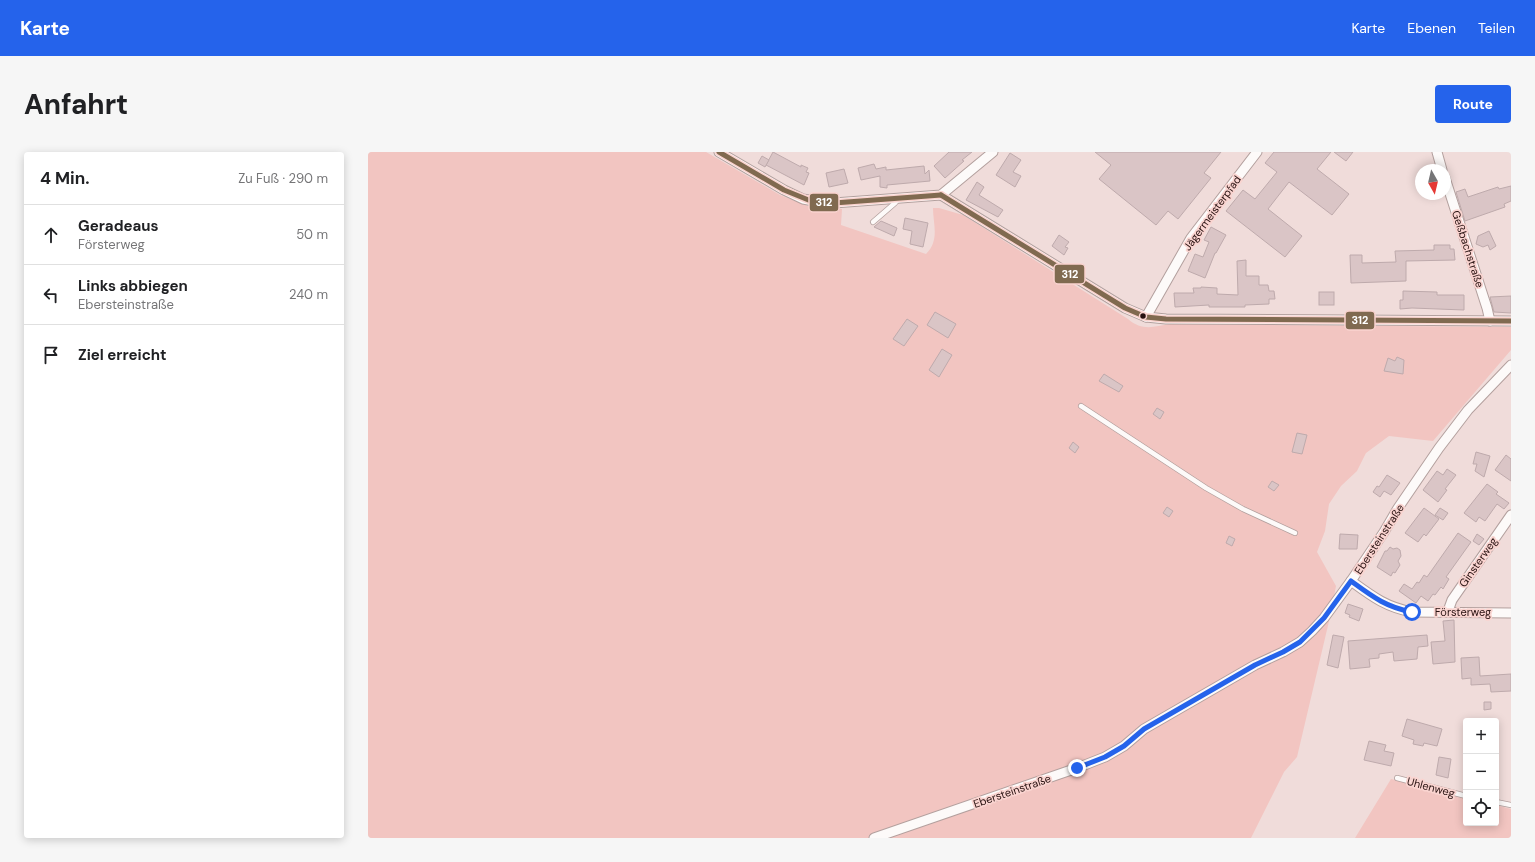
<!DOCTYPE html>
<html lang="de">
<head>
<meta charset="utf-8">
<style>
  body { margin:0; font-family:"DM Sans",sans-serif; background:#f6f6f6; color:#202124 }
  .controls { position:absolute; right:12px; bottom:12px; display:grid; overflow:hidden; border-radius:4px; box-shadow:0 2px 10px #0003 }
  .controls button { width:36px; height:36px; display:grid; place-items:center; padding:0; border:0; border-bottom:1px solid #e0e0e0; background:#fff; color:#202124; font:20px sans-serif }
  .compass { position:absolute; left:1047px; top:12px; width:36px; height:36px; border-radius:50%; background:#fff; box-shadow:0 2px 10px #0003; rotate:172deg }
  .stop { position:absolute; width:12px; height:12px; margin:-9px; border:3px solid #2563eb; border-radius:50%; background:#fff }
  .stop.end { background:#2563eb; border-color:#fff; box-shadow:0 1px 4px #0008 }
  .list { margin:0; padding:0; list-style:none }
  h2 { display:flex; justify-content:space-between; align-items:center; height:52px; margin:0; padding:0 16px; font-size:17px }
  h2 small { font-size:13px; font-weight:400; color:#757577 }
  .list li { display:grid; grid-template-columns:26px 1fr auto; gap:12px; align-items:center; box-sizing:border-box; height:60px; padding:0 16px; border-top:1px solid #e0e0e0 }
  .list b { display:block; font-size:15px; white-space:nowrap }
  .list p { margin:0; font-size:13px; white-space:nowrap; color:#757577 }
  .list em { font-size:13px; font-style:normal; color:#757577 }
  .icon { flex:none; width:22px; height:22px; fill:none; stroke:currentColor; stroke-width:2; stroke-linecap:round; stroke-linejoin:round }
  .map { position:relative; flex:none; width:1143px; height:686px; overflow:hidden; border-radius:4px }
  header { display:flex; align-items:center; gap:24px; box-sizing:border-box; height:56px; padding:0 20px; background:#2563eb; color:#fff }
  header strong { font-size:19px }
  nav { display:flex; gap:22px; margin-inline-start:auto; font-size:14px }
  .intro { display:flex; align-items:center; justify-content:space-between; box-sizing:border-box; height:96px; padding:0 24px }
  h1 { margin:0; font-size:28px }
  .button { padding:10px 18px; border-radius:4px; background:#2563eb; color:#fff; font-size:14px; font-weight:700 }
  main { display:flex; gap:24px; padding:0 24px }
  aside { flex:1; background:#fff; border-radius:4px; box-shadow:0 2px 10px #0003 }
  .map>svg:first-child { display:block }
  .green { fill:#f2c5c1 }
  .building { fill:#dac5c6; stroke:#beaaac }
  .lines { fill:none; stroke-linecap:round; stroke-linejoin:round }
  .service-casing { stroke:#b3a09e; stroke-width:6 }
  .minor-casing { stroke:#b3a09e; stroke-width:11 }
  .service { stroke:#fdfaf9; stroke-width:4.5 }
  .minor { stroke:#fdfaf9; stroke-width:9 }
  .bus-1-casing { stroke:#fad4d0; stroke-width:8 }
  .bus-1 { stroke:#806a50; stroke-width:5 }
  .route { stroke:#2563eb; stroke-width:5 }
  .bus-dot { fill:#271110; stroke:#fad4d0; stroke-width:1.5 }
  .labels { text-anchor:middle; dominant-baseline:central; stroke-width:3.5; stroke-linejoin:round; paint-order:stroke }
  .street-label { font-size:11px; fill:#271110; stroke:#fad4d0 }
  .line-badge { stroke:#fad4d0; stroke-width:1.5 }
  .badge-label { font-size:11px; text-anchor:middle; font-weight:bold; fill:#fff }
</style>
</head>
<body>
<header>
<strong>Karte</strong>
<nav><a>Karte</a><a>Ebenen</a><a>Teilen</a></nav>
</header>
<div class="intro"><h1>Anfahrt</h1><a class="button">Route</a></div>
<main>
<aside>
<h2>4 Min.<small>Zu Fuß · 290 m</small></h2>
<ul class="list">
<li><svg class="icon" aria-label="ahead" viewBox="0 0 24 24"><path d="M12 20V5M6 11l6-6 6 6"/></svg><div><b>Geradeaus</b><p>Försterweg</p></div><em>50 m</em></li>
<li><svg class="icon" aria-label="left" viewBox="0 0 24 24"><path d="M17 20v-9H6M10 6l-5 5 5 5"/></svg><div><b>Links abbiegen</b><p>Ebersteinstraße</p></div><em>240 m</em></li>
<li><svg class="icon" aria-label="arrive" viewBox="0 0 24 24"><path d="M6 21V4h12l-3 4 3 4H6"/></svg><div><b>Ziel erreicht</b></div></li>
</ul>
</aside>
<div class="map">
<svg width="1143" height="686" viewBox="0 0 1143 686">
  <rect width="100%" height="100%" fill="#f0dcda"/>
  <g class="green">
    <path d="M0 0H338L412 43 440 54 474 57 473 73 558 102C572 88 565 72 565 56H571L595 63 760 167C774 179 785 175 802 172L1143 175V198L1065 289 1021 284 998 301 989 319 973 334 961 352 957 379 949 400 968 434 962 465 929 605 916 620 883 686H0Z"/>
    <path d="M1023 627 1098 646V671H1128V653L1143 657V686H987Z"/>
  </g>
  <g class="building">
    <path d="M405 0 433 15V13L440 16 438 20 441 21 436 33 398 13Z"/>
    <path d="M581 0H604L594 8 596 9 577 26 566 14Z"/>
    <path d="M727 0H853L836 21 843 26 810 67 800 59 788 73 731 27 743 13Z"/>
    <path d="M906 0H963L949 17 981 42 964 63 921 30 900 57 934 84 917 105 858 59 875 38 887 47 909 20 897 11Z"/>
    <path d="M966 0H985L978 9Z"/>
    <path d="M642 1 653 8 645 20 653 24 647 35 628 23Z"/>
    <path d="M394 4 401 8 397 15 390 11Z"/>
    <path d="M506 12 508 17 518 15V18L556 14 557 22 561 18 562 29 519 33V36L512 35V24L493 28 490 16Z"/>
    <path d="M476 17 480 31 461 35 458 21Z"/>
    <path d="M609 30 616 35 611 43 635 58 630 65 598 48Z"/>
    <path d="M1143 34V49L1136 52 1137 55 1097 69 1088 40 1097 37 1100 45 1130 35 1131 37Z"/>
    <path d="M537 66 560 71 555 95 542 92 544 79 535 77Z"/>
    <path d="M513 69 529 76 526 84 506 75Z"/>
    <path d="M843 75 858 83 848 101H847L837 126 820 119 827 102 835 105 841 90 836 88Z"/>
    <path d="M1121 79 1128 94 1122 98 1120 93 1115 95 1108 92 1110 84Z"/>
    <path d="M691 83 701 90 697 95 700 96 696 103 684 94Z"/>
    <path d="M1066 93H1082V97H1086L1087 108 1038 109V129L983 131 982 103H994V111L1028 110 1027 99 1066 98Z"/>
    <path d="M878 108V124H891V133H900L901 139H906L907 147H901V152L877 153V155H841V153L807 155 806 141H826L825 136H833V135L849 136V142L870 143 869 109Z"/>
    <path d="M1035 139 1069 140V143H1096V158L1044 156 1032 157V148H1035Z"/>
    <rect x="951" y="140" width="15" height="13"/>
    <path d="M1143 144V161L1126 160 1122 145Z"/>
    <path d="M567 160 588 172 580 186 559 173Z"/>
    <path d="M539 167 550 174 536 194 525 187Z"/>
    <path d="M574 197 584 203 571 225 561 218Z"/>
    <path d="M1029 205 1036 208 1035 222 1016 219 1020 206 1027 209Z"/>
    <path d="M736 222 755 234 751 240 731 229Z"/>
    <path d="M789 256 796 260 792 267 785 262Z"/>
    <path d="M929 281 939 283 934 302 924 300Z"/>
    <path d="M705 290 711 295 707 301 701 296Z"/>
    <path d="M1108 300 1122 304 1116 325 1107 319 1109 312H1105Z"/>
    <path d="M1138 303 1143 307V329L1127 318Z"/>
    <path d="M1079 317 1088 323 1077 337 1079 338 1070 350 1055 338 1069 319 1075 323Z"/>
    <path d="M1019 323 1032 331 1023 343 1016 339 1012 345 1005 340 1009 334 1011 335Z"/>
    <path d="M904 329 911 333 906 339 900 335Z"/>
    <path d="M1119 332 1130 340 1128 342 1141 351 1136 357 1129 352 1117 369 1111 365 1108 370 1096 361Z"/>
    <path d="M799 355 805 359 801 365 795 361Z"/>
    <path d="M1056 356 1071 367 1058 384 1056 382 1050 390 1037 381Z"/>
    <path d="M1072 356 1080 361 1075 368 1067 363Z"/>
    <path d="M1090 381 1103 390 1078 425 1081 427 1075 437 1073 435 1067 443 1065 442 1060 449 1053 444 1048 451 1031 439 1036 432 1044 437 1049 430 1051 431 1056 423 1059 425Z"/>
    <path d="M972 382 990 383 989 397H971Z"/>
    <path d="M1109 382 1116 387 1111 393 1105 389Z"/>
    <path d="M861 384 867 387 864 394 858 391Z"/>
    <path d="M1022 395 1025 397 1029 396 1032 398 1033 404 1030 409 1032 413 1027 421 1025 420 1023 424 1009 415 1017 399H1019Z"/>
    <path d="M980 452 995 457 991 469 981 465 982 463 977 461Z"/>
    <path d="M1086 468 1087 510 1065 512 1063 490 1077 489 1075 469Z"/>
    <path d="M965 483 976 485 970 516 959 513Z"/>
    <path d="M1059 483 1060 494 1050 495 1049 507 1026 509 1025 500 1011 502V506L1001 507 1002 515 982 517 980 489Z"/>
    <path d="M1111 505 1112 524 1143 522V539L1123 540 1122 532 1103 533V526L1094 527 1093 506Z"/>
    <path d="M1116 550H1123V557L1116 558Z"/>
    <path d="M1039 567 1074 577 1069 594 1056 591 1055 594 1045 592 1046 588 1034 584Z"/>
    <path d="M1001 589 1018 593 1016 599 1026 601 1023 614 996 608Z"/>
    <path d="M1071 605 1083 607 1080 626 1068 623Z"/>
  </g>
  <g class="lines">
    <defs>
      <g id="service">
        <path d="M505 70 527 51 531 46"/>
        <path d="M713 254 838 336 875 357 927 381"/>
        <path d="M1029 626 1098 644"/>
        <path d="M1128 650 1143 653"/>
      </g>
      <g id="minor">
        <path d="M351 0 416 38 435 47 451 50 466 51 573 43 625 0"/>
        <path d="M1069 0 1074 18"/>
        <path d="M1077 26 1119 156 1122 169"/>
        <path d="M573 43 757 156 778 165 798 167 1143 169"/>
        <path d="M778 165 823 86 889 0"/>
        <path d="M983 429C1005 445 1018 455 1044 460L1143 461"/>
        <path d="M1080 459 1084 448 1143 363"/>
        <path d="M506 686 709 616 737 605 756 594 776 577 887 513 915 500 932 490 944 479 956 466 983 429 1016 380 1030 356 1071 296 1100 258 1143 213"/>
      </g>
    </defs>
    <use href="#service" class="service-casing"/>
    <use href="#minor" class="minor-casing"/>
    <use href="#service" class="service"/>
    <use href="#minor" class="minor"/>
    <defs>
      <g id="bus-1">
        <path d="M351 0 416 38 443 49 466 51 573 43"/>
        <path d="M573 43 757 156 778 165 798 167 1143 169"/>
      </g>
    </defs>
    <use href="#bus-1" class="bus-1-casing"/>
    <use href="#bus-1" class="bus-1"/>
  </g>
  <g class="lines">
    <path class="route" d="M709 616 737 605 756 594 776 577 887 513 915 500 932 490 956 466 983 429C1005 445 1018 455 1044 460"/>
  </g>
  <circle class="bus-dot" cx="775" cy="164" r="3.5"/>
  <g class="labels">
    <g class="street-label">
      <text transform="translate(844 61) rotate(-54)">Jägermeisterpfad</text>
      <text transform="translate(1100 97) rotate(72)">Geßbachstraße</text>
      <text transform="translate(1011 387) rotate(-57)">Ebersteinstraße</text>
      <text transform="translate(1110 410) rotate(-55)">Ginsterweg</text>
      <text x="1095" y="460">Försterweg</text>
      <text transform="translate(1063 635) rotate(15)">Uhlenweg</text>
      <text transform="translate(644 639) rotate(-19)">Ebersteinstraße</text>
    </g>
  </g>
  <g class="line-badge">
    <rect x="441" y="41" width="30" height="19" rx="4" fill="#806a50"/>
    <rect x="686" y="112" width="31" height="20" rx="4" fill="#806a50"/>
    <rect x="977" y="159" width="30" height="19" rx="4" fill="#806a50"/>
  </g>
  <g class="badge-label">
    <text x="456" y="54">312</text>
    <text x="702" y="126">312</text>
    <text x="992" y="172">312</text>
  </g>
</svg>
<div class="controls">
<button>+</button>
<button>−</button>
<button><svg class="icon" aria-label="locate" viewBox="0 0 24 24"><circle cx="12" cy="12" r="6"/><path d="M12 2v4M12 18v4M2 12h4M18 12h4"/></svg></button>
</div>
<svg class="compass" viewBox="-18 -18 36 36"><path d="M0-13l5 13h-10z" fill="#e53935"/><path d="M0 13l5-13h-10z" fill="#757577"/></svg>
<div class="stop" style="left:1044px;top:460px"></div>
<div class="stop end" style="left:709px;top:616px"></div>
</div>
</main>
</body>
</html>
